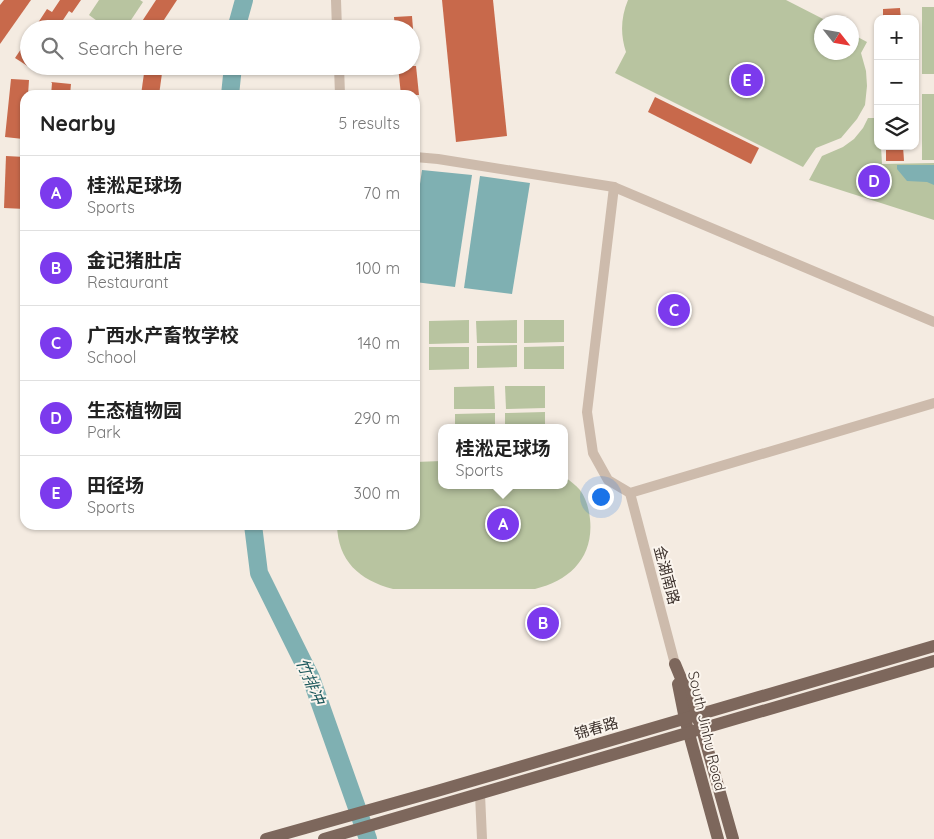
<!DOCTYPE html>
<html lang="en">
<head>
<meta charset="utf-8">
<style>
  body { margin:0; font-family:Quicksand,"Noto Sans SC",sans-serif; background:#f6f6f6; color:#222 }
  .controls { position:absolute; right:15px; top:15px; display:grid; overflow:hidden; border-radius:10px; box-shadow:0 1px 4px #0004 }
  .controls button { width:45px; height:45px; display:grid; place-items:center; padding:0; border:0; border-bottom:1px solid #e0e0e0; background:#fff; color:#222; font:25px sans-serif }
  .compass { position:absolute; left:814px; top:15px; width:45px; height:45px; border-radius:50%; background:#fff; box-shadow:0 1px 4px #0004; rotate:121deg }
  .you { position:absolute; left:600px; top:496px; width:18px; height:18px; margin:-12px; border:4px solid #fff; border-radius:50%; background:#1a73e8; box-shadow:0 0 0 8px #1a73e833 }
  .badge { display:grid; place-items:center; width:32px; height:32px; border-radius:50%; background:#7c3aed; color:#fff; font-size:16px; font-weight:700 }
  .pin { position:absolute; translate:-50% -50%; border:2px solid #fff; box-shadow:0 1px 5px #0006 }
  .popup { position:absolute; left:438px; top:424px; width:130px; height:65px; box-sizing:border-box; display:grid; place-content:center; border-radius:10px; background:#fff; filter:drop-shadow(0 1px 4px #0005); font-size:16px; white-space:nowrap; color:#767676 }
  .popup b { font-size:19px; color:#222 }
  .popup::after { content:''; position:absolute; left:50%; top:100%; margin-left:-10px; border:10px solid transparent; border-top-color:#fff }
  .list { margin:0; padding:0; list-style:none }
  h2 { display:flex; justify-content:space-between; align-items:center; height:65px; margin:0; padding:0 20px; font-size:21px }
  h2 small { font-size:16px; font-weight:400; color:#767676 }
  .list li { display:grid; grid-template-columns:32px 1fr auto; gap:15px; align-items:center; box-sizing:border-box; height:75px; padding:0 20px; border-top:1px solid #e0e0e0 }
  .list b { display:block; font-size:19px; white-space:nowrap }
  .list p { margin:0; font-size:16px; white-space:nowrap; color:#767676 }
  .list em { font-size:16px; font-style:normal; color:#767676 }
  .icon { flex:none; width:28px; height:28px; fill:none; stroke:currentColor; stroke-width:2; stroke-linecap:round; stroke-linejoin:round }
  .map { position:relative; flex:none; width:934px; height:839px; overflow:hidden }
  .search { position:absolute; background:#fff; box-shadow:0 1px 4px #0004; left:20px; top:20px; width:400px; height:55px; display:flex; align-items:center; gap:12px; box-sizing:border-box; padding:0 18px; border-radius:28px; color:#767676; font-size:19px }
  .panel { position:absolute; background:#fff; box-shadow:0 1px 4px #0004; left:20px; top:90px; width:400px; height:440px; border-radius:15px }
  .map>svg:first-child { display:block }
  .green { fill:#b8c4a0 }
  .water { fill:#7fb0b2 }
  .lines { fill:none; stroke-linecap:round; stroke-linejoin:round }
  .river { stroke:#7fb0b2; stroke-width:18 }
  .building { fill:#c8694b }
  .minor { stroke:#cdbbac; stroke-width:10 }
  .major { stroke:#7d675c; stroke-width:12 }
  .labels { text-anchor:middle; dominant-baseline:central; stroke-width:4; stroke-linejoin:round; paint-order:stroke }
  .street-label { font-size:15px; fill:#3b302b; stroke:#fbf5ee }
  .water-label { font-size:16px; font-style:italic; fill:#1f5a5e; stroke:#fbf5ee }
</style>
</head>
<body>
<div class="map">
<svg width="934" height="839" viewBox="0 0 934 839">
  <rect width="100%" height="100%" fill="#f4ebe1"/>
  <g class="green">
    <path d="M99 0H140L143 2 125 29H108L89 15Z"/>
    <path d="M628 0H786L829 22H822V52H852V34L867 42 861 53 866 71 867 86 865 105 857 119 841 138 816 148 803 167 615 73 626 52C620 34 621 17 628 0Z"/>
    <rect x="922" y="7" width="12" height="67"/>
    <rect x="922" y="94" width="12" height="66"/>
    <path d="M868 118H878V146H881L882 164 934 163V220L809 180 822 156 843 147 854 139 863 128Z"/>
    <path d="M469 320V343L429 344V321Z"/>
    <path d="M517 320V343H477L476 321Z"/>
    <path d="M524 320H564V342L524 343Z"/>
    <path d="M517 345V367L477 368V346Z"/>
    <path d="M564 346V369H524V347Z"/>
    <path d="M429 347H469V369L429 370Z"/>
    <path d="M494 386 495 409H454V387Z"/>
    <path d="M505 386H545V408L506 409Z"/>
    <path d="M545 412V428H505V413Z"/>
    <path d="M495 413V428H455V414Z"/>
    <path d="M564 459H566L565 477C570 481 576 485 580 490 586 498 589 509 590 519 594 557 570 581 535 589H393C359 580 338 561 337 525H415V462L442 461V485H564Z"/>
  </g>
  <g class="water">
    <path d="M897 165H934V185L927 182 907 181 897 169Z"/>
    <path d="M422 170 472 175 455 287 415 282V219Z"/>
    <path d="M480 176 530 183 512 294 464 288Z"/>
  </g>
  <g class="lines">
    <g class="river">
      <path d="M236 29 244 0"/>
      <path d="M230 95 233 66"/>
      <path d="M253 525 259 573 311 678 368 839"/>
    </g>
  </g>
  <g class="building">
    <path d="M4 0H31L0 44V5Z"/>
    <path d="M60 0H81L72 13 69 11 57 29H34L47 9 52 12Z"/>
    <path d="M156 0H177L158 29H137Z"/>
    <path d="M442 0H493L507 136 456 142Z"/>
    <path d="M900 8 901 19H883V9Z"/>
    <path d="M412 16 413 29H395L394 17Z"/>
    <path d="M29 37V67L15 58Z"/>
    <path d="M145 66H163L159 95H141Z"/>
    <path d="M398 66H416L419 95H401Z"/>
    <path d="M11 79 29 80 28 95H25L23 139 5 137Z"/>
    <path d="M51 82 71 84 70 95H51L52 83Z"/>
    <path d="M655 97 759 148 751 164 648 112Z"/>
    <path d="M886 146H903L904 161H886Z"/>
    <path d="M6 156 25 157V209L4 208Z"/>
  </g>
  <g class="lines">
    <g class="minor">
      <path d="M336 0 337 29"/>
      <path d="M339 66 340 95"/>
      <path d="M415 157 438 159 614 187 934 322"/>
      <path d="M614 187 587 412 593 453 608 480 630 493 934 403"/>
      <path d="M630 493 675 664"/>
      <path d="M480 794 482 839"/>
    </g>
    <g class="major">
      <path d="M675 664 702 729 733 839"/>
      <path d="M678 684 685 719 718 839"/>
      <path d="M266 839 437 791 934 646"/>
      <path d="M324 839 934 661"/>
    </g>
  </g>
  <g class="labels">
    <g class="street-label">
      <text transform="translate(667 575) rotate(75)">金湖南路</text>
      <text transform="translate(596 728) rotate(-16)">锦春路</text>
      <text transform="translate(707 731) rotate(77)">South Jinhu Road</text>
    </g>
    <g class="water-label">
      <text transform="translate(311 681) rotate(67)">竹排冲</text>
    </g>
  </g>
</svg>
<div class="controls">
<button>+</button>
<button>−</button>
<button><svg class="icon" aria-label="layers" viewBox="0 0 24 24"><path d="M12 4l9 5-9 5-9-5zM3 14l9 5 9-5"/></svg></button>
</div>
<svg class="compass" viewBox="-18 -18 36 36"><path d="M0-13l5 13h-10z" fill="#e53935"/><path d="M0 13l5-13h-10z" fill="#767676"/></svg>
<div class="you"></div>
<div class="pin badge" style="left:503px;top:524px">A</div>
<div class="popup"><b>桂淞足球场</b>Sports</div>
<div class="pin badge" style="left:543px;top:623px">B</div>
<div class="pin badge" style="left:674px;top:310px">C</div>
<div class="pin badge" style="left:874px;top:181px">D</div>
<div class="pin badge" style="left:747px;top:80px">E</div>
<div class="search"><svg class="icon" aria-label="search" viewBox="0 0 24 24"><circle cx="10" cy="10" r="6"/><path d="M15 15l6 6"/></svg>Search here</div>
<section class="panel">
<h2>Nearby<small>5 results</small></h2>
<ul class="list">
<li><span class="badge">A</span><div><b>桂淞足球场</b><p>Sports</p></div><em>70 m</em></li>
<li><span class="badge">B</span><div><b>金记猪肚店</b><p>Restaurant</p></div><em>100 m</em></li>
<li><span class="badge">C</span><div><b>广西水产畜牧学校</b><p>School</p></div><em>140 m</em></li>
<li><span class="badge">D</span><div><b>生态植物园</b><p>Park</p></div><em>290 m</em></li>
<li><span class="badge">E</span><div><b>田径场</b><p>Sports</p></div><em>300 m</em></li>
</ul>
</section>
</div>
</body>
</html>
